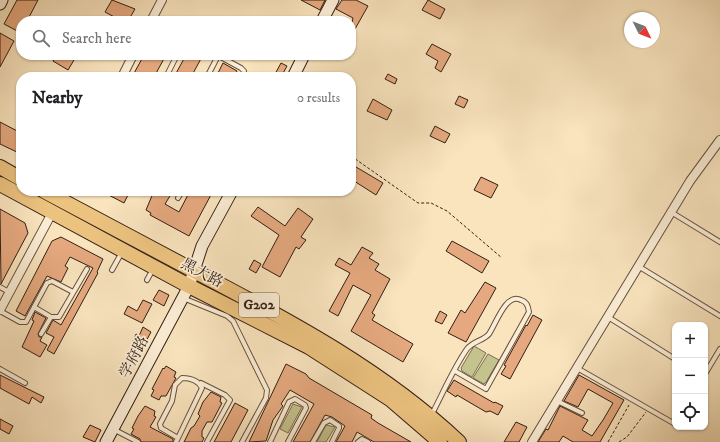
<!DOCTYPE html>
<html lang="en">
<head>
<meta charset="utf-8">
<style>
  body { margin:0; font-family:"IM FELL DW Pica","Noto Serif SC",serif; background:#f6f6f6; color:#202124 }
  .controls { position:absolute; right:12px; bottom:12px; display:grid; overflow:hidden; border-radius:8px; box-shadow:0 1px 3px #0004 }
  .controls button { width:36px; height:36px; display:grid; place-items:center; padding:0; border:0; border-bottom:1px solid #e0e0e0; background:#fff; color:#202124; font:20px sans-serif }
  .compass { position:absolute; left:624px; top:12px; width:36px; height:36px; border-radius:50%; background:#fff; box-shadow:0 1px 3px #0004; rotate:133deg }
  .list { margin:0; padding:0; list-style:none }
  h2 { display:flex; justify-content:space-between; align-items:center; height:52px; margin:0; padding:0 16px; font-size:17px }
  h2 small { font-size:13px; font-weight:400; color:#757577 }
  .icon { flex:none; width:22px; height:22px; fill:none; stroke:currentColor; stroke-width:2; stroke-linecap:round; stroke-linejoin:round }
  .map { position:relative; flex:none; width:720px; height:442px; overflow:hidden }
  .search { position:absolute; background:#fff; box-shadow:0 1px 3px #0004; left:16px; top:16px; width:340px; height:44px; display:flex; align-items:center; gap:10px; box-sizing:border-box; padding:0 14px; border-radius:16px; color:#757577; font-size:15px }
  .panel { position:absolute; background:#fff; box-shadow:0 1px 3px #0004; left:16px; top:72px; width:340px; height:124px; border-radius:16px }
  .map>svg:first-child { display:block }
  .green { fill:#c4c28d; stroke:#7b7050 }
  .building { fill:#e6a97f; stroke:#321e14 }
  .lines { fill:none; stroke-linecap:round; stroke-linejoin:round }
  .lane-casing { stroke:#64503e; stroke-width:6 }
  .street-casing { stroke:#64503e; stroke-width:10 }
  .secondary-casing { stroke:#321e14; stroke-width:13 }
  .highway-casing { stroke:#321e14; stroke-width:16 }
  .path { stroke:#321e14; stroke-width:1; stroke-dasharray:3 2; stroke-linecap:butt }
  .lane { stroke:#fbedd5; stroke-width:4 }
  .street { stroke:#fbedd5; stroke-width:8 }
  .secondary { stroke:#fbedd5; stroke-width:11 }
  .highway { stroke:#ecc27f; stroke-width:14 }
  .labels { text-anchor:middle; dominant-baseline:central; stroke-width:3.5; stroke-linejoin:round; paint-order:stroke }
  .shield { fill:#fbedd5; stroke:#6e5c4e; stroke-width:1 }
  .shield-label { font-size:14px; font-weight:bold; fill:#321e14 }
  .street-label { font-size:15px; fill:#321e14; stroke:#fbedd5 }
</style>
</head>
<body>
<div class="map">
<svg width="720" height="442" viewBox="0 0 720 442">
  <rect width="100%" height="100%" fill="#f9e4be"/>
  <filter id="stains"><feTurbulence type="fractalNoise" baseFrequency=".005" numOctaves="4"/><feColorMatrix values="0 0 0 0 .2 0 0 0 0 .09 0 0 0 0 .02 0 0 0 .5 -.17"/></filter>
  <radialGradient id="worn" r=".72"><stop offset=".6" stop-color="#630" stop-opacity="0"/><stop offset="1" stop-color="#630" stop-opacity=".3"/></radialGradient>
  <g class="green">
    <path d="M474 346 486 353 472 377 462 371 461 368Z"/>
    <path d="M488 354 499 360 486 382 484 384 473 378Z"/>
    <path d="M293 404 302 407 288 433 280 429Z"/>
    <path d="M326 425 335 427 326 442H317Z"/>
  </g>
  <g class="building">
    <path d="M17 0H38L27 21H21V33L4 24Z"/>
    <path d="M112 0 135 9 128 21H122L105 12Z"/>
    <path d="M301 0H325L320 10Z"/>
    <path d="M342 0H356L368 6 355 29 351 27 353 18 336 9Z"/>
    <path d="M428 0 445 9 440 19 422 10Z"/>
    <path d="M0 33 14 41 0 67Z"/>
    <path d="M432 44 451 54 441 72 435 68 438 61 426 54Z"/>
    <path d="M56 55H77L68 70 53 61Z"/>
    <path d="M144 55H166L154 77H132Z"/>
    <path d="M186 55H203L191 77H174Z"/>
    <path d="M223 63 237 71 234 77H216Z"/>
    <path d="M281 63 287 66 281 77 275 74Z"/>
    <path d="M388 74 397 79 395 84 385 79Z"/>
    <path d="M459 96 468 100 464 108 455 104Z"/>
    <path d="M373 99 392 110 387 120 367 111Z"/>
    <path d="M0 122 21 133V149L19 153 0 144Z"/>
    <path d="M435 126 450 134 445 143 430 136Z"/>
    <path d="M351 164 383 183 376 195 351 179Z"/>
    <path d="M481 177 498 185 491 198 474 190Z"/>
    <path d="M101 191H130L124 203Z"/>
    <path d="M154 191H173L165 204 179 212 190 191H213L189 236 150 215 151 213 146 210Z"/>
    <path d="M258 207 285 226 298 208 313 219 301 237 306 240 299 249 296 247 280 277 262 267 279 235 251 216Z"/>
    <path d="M0 209 25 223 28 233 1 284Z"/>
    <path d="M61 237 103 259 97 272 98 273 54 354 47 350 54 337 46 333 53 320 61 325 93 268 70 257 65 266 68 268 61 282 47 276 25 316 16 311 52 241Z"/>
    <path d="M452 241 489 261 482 273 446 251Z"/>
    <path d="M362 247 373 253 369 258 379 264 375 270 390 279 372 313 375 315 372 320 413 344 403 362 351 331 371 295 353 285 338 316 329 311 350 273 335 265 339 258 351 265Z"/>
    <path d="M254 260 261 264 256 273 249 269Z"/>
    <path d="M485 282 496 288 466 342 448 333 461 310 465 313Z"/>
    <path d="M159 290 169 295 164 306 153 300Z"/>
    <path d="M143 300 152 304 142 323 124 314 128 306 137 311Z"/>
    <path d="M440 311 447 315 442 324 435 321Z"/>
    <path d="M35 312 46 318 38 334 39 337H42L40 341 47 345 40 357 22 347 34 321 32 320Z"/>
    <path d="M533 315 542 320 510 379 501 374 506 366 504 365 526 325 527 326Z"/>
    <path d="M143 327 151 332 143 347 133 341 136 334 139 336Z"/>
    <path d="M286 364 306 374 309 378 372 415 371 418 378 423 411 442H374L357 432 352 442H336L345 426 332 417 325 415 310 442H293L314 404 290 390 281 404 283 406 273 420 266 441 249 442Z"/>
    <path d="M166 366 176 372 174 377 176 378 166 396H161L159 400 151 396 154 390 152 389 163 368 164 369Z"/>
    <path d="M0 375 44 397 41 403 32 397 29 404 0 388Z"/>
    <path d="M579 375 624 400 600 442H573L563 436 559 442H538L546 429 548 430 560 406 588 420 582 430 592 436 603 420 613 403 588 389 578 407 564 401Z"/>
    <path d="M454 380 494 403 495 402 503 406 498 415 490 411 486 412 457 395 456 397 447 391Z"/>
    <path d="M211 392 221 397 220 402 222 403 212 422H207L202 431V437L204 438 202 442H184L191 428 194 426 200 416 198 414 203 402Z"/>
    <path d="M235 403 248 410 231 442H214Z"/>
    <path d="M145 406 155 411 154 416 156 417 150 427 173 439V442H141L140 439 131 434 134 429 132 428 138 416Z"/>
    <path d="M0 419 13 426 9 434 0 429Z"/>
    <path d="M516 422 527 427 519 442H504Z"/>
    <path d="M90 425 101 430 95 442 83 437Z"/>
  </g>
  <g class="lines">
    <defs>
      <g id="lane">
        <path d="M217 55 241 68 244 71 243 77"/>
        <path d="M166 77 177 55"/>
        <path d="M207 77 218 56"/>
        <path d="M178 198 182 191"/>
        <path d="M671 212 720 242"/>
        <path d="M638 266 720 316"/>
        <path d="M112 270 122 252"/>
        <path d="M147 280 153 269"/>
        <path d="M0 287 9 292"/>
        <path d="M183 298 227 316 233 321 267 390 266 398 242 442"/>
        <path d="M34 307 51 317H59L87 269"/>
        <path d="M0 311 20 322H26L47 283 52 281 73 292"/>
        <path d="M608 317 675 359"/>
        <path d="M41 334 51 317"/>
        <path d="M577 368 675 424"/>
        <path d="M0 369 25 383"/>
        <path d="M705 374 720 349"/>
        <path d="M201 383 225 395 230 400 207 442"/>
        <path d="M557 401 582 413"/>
        <path d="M432 414C443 393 453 369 467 349 473 341 483 341 489 334 496 324 506 292 521 300 527 302 528 306 529 312L486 389 455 371"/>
        <path d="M113 429 138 442"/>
        <path d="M176 442 178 438 202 388C198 380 190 378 182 378L175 385 172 401 160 424 161 428 178 438"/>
        <path d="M270 442 289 402 295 399 305 405 306 408 288 442"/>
        <path d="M313 442 324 423 330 420 339 426V428L332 442"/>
        <path d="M358 442 362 439 368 442"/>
      </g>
      <g id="street">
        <path d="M151 21 162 0"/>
        <path d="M122 77 133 55"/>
        <path d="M0 310 53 211"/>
        <path d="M532 442 690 181 720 140"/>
      </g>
      <g id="secondary">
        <path d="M0 4 2 0"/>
        <path d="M322 21 333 0"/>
        <path d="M293 77 304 55"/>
        <path d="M106 442 189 286 202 246 232 191"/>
      </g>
      <g id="highway">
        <path d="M0 167 21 179"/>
        <path d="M0 184 189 286 309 347 390 399 440 442"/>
        <path d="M44 191C97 219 149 247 202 275 294 323 383 371 459 442"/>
      </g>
    </defs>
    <use href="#lane" class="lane-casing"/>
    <use href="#street" class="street-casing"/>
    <use href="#secondary" class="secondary-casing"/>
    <use href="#highway" class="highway-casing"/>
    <g class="path">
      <path d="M351 156 418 203H431L447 211 502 258"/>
      <path d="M608 442 629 405"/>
      <path d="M619 442 627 437 646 412"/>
    </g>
    <use href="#lane" class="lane"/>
    <use href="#street" class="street"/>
    <use href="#secondary" class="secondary"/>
    <use href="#highway" class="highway"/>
  </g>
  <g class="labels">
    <rect class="shield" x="239" y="293" width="40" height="24" rx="3"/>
    <g class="shield-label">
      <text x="259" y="305">G202</text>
    </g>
    <g class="street-label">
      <text transform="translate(202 273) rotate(28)">黑大路</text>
      <text transform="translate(134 357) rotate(-62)">学府路</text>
    </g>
  </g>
  <rect width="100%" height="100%" filter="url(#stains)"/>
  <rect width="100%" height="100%" fill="url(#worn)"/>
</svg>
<div class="controls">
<button>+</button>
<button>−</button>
<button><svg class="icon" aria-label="locate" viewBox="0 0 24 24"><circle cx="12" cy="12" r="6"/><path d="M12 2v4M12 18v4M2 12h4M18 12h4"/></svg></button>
</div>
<svg class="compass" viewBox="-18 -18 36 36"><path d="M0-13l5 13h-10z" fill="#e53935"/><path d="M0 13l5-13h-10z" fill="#757577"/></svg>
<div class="search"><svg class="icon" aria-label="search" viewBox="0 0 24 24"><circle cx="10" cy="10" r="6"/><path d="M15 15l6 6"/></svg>Search here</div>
<section class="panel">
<h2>Nearby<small>0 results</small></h2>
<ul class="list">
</ul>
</section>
</div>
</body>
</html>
